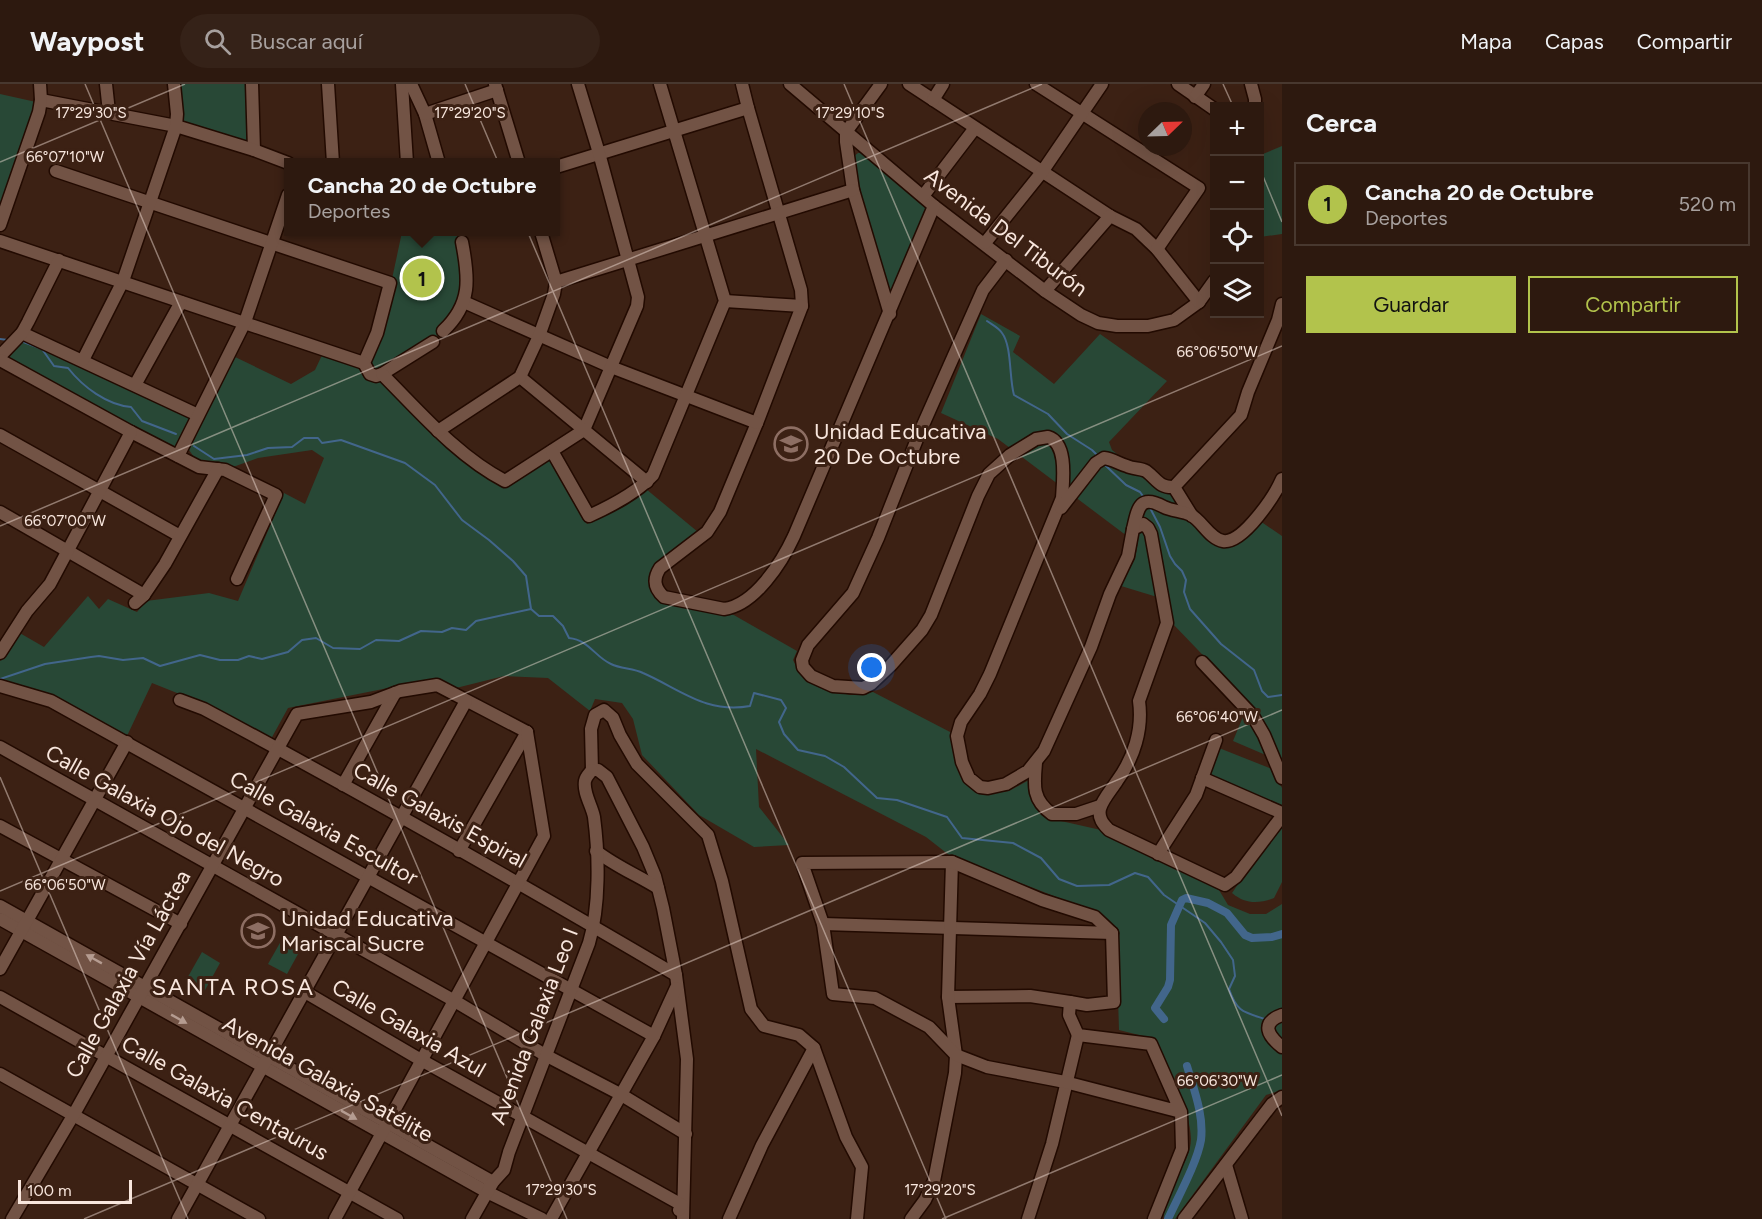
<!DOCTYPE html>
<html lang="es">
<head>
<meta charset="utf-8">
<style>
  body { margin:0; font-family:Figtree,sans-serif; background:#352218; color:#f1f3f6 }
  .controls { position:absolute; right:18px; top:18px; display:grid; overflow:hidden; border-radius:0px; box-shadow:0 6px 24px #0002 }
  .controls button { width:54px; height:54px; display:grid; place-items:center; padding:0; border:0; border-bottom:2px solid #48382f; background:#2d190f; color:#f1f3f6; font:30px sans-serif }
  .compass { position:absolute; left:1138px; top:18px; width:54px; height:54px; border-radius:50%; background:#2d190f; box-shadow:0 6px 24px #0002; rotate:67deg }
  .scale { position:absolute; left:18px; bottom:15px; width:114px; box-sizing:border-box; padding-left:6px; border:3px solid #f8e6dd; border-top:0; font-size:16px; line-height:21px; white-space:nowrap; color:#f8e6dd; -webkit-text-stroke:4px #3c2114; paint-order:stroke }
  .you { position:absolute; left:872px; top:584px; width:21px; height:21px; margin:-15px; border:4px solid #fff; border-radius:50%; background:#1a73e8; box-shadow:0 0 0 9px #1a73e833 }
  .badge { display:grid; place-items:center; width:39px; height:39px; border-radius:50%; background:#b2c34c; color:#111; font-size:20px; font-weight:700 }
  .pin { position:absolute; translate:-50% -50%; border:3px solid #fff; box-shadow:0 2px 6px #0006 }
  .popup { position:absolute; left:284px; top:74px; width:276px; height:78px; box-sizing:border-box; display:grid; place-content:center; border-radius:0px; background:#2d190f; filter:drop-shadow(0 2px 4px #0005); font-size:20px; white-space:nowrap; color:#a7a09e }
  .popup b { font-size:22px; color:#f1f3f6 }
  .popup::after { content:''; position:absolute; left:50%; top:100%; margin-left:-12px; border:12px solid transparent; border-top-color:#2d190f }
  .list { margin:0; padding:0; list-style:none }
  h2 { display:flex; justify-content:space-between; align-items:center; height:78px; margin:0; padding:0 24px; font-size:26px }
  h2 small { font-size:20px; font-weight:400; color:#a7a09e }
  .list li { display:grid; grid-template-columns:39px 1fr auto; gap:18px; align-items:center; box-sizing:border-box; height:84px; margin:0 12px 12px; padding:0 12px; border:2px solid #48382f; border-radius:0px }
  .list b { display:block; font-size:22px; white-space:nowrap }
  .list p { margin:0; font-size:20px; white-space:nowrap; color:#a7a09e }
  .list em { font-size:20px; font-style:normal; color:#a7a09e }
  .actions { display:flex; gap:12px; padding:18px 24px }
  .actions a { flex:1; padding:14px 0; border:2px solid #b2c34c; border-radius:0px; text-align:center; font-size:21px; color:#b2c34c }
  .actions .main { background:#b2c34c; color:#111 }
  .icon { flex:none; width:33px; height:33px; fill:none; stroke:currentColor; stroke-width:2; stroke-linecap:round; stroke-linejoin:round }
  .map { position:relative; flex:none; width:1282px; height:1135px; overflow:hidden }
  header { display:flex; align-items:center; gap:36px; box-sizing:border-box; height:84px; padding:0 30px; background:#2d190f; border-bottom:2px solid #48382f }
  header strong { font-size:28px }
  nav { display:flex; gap:33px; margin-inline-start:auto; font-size:21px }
  .search { width:420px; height:54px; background:#352218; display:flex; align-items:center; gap:15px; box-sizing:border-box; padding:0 21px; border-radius:33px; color:#a7a09e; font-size:22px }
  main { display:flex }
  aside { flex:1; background:#2d190f }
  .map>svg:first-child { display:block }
  .green { fill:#284836 }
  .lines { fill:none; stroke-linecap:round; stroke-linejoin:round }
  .stream { stroke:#42668b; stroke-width:2 }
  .canal { stroke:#42668b; stroke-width:8 }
  .minor-casing { stroke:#220a01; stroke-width:15 }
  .minor { stroke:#725345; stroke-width:12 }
  .oneway { fill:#b59c91 }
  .ticks { fill:none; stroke:#f8e6dd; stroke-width:1.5; stroke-opacity:0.45 }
  .labels { text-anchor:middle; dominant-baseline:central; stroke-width:6; stroke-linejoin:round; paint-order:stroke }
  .street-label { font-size:22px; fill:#f8e6dd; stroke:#3c2114 }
  .poi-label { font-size:22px; fill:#f8e6dd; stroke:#3c2114; text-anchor:start }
  .neighbourhood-label { font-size:24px; letter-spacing:1.5px; fill:#f8e6dd; stroke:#3c2114 }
  .ticks-label { font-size:15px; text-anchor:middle; fill:#f8e6dd; stroke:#3c2114; stroke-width:6; stroke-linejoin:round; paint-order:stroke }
</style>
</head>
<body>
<header>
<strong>Waypost</strong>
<div class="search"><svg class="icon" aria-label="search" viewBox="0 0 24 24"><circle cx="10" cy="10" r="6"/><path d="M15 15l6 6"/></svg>Buscar aquí</div>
<nav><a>Mapa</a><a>Capas</a><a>Compartir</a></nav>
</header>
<main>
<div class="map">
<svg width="1282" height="1135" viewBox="0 0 1282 1135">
  <rect width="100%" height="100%" fill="#3c2114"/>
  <g class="green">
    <path d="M178 0H247L250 59 180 37Z"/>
    <path d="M0 10 36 18 0 127Z"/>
    <path d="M1282 62V150L1260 153V84L1263 70Z"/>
    <path d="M858 69H863L928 125 889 217 856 105 853 73Z"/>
    <path d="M402 148H458C466 177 461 232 437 253 423 265 394 279 377 289L372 288 369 276 392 195Z"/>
    <path d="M981 230 1020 252 1013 268 1054 300 1100 250 1167 297 1109 358 1112 366 1165 408 1173 410 1212 456 1235 460 1247 452 1260 437 1282 452V684L1268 648 1246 616 1172 539 1167 516 1121 502 1135 475 1138 458 1123 449 998 355 941 329Z"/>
    <path d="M23 254 191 333 176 363 169 365 9 274Z"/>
    <path d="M323 269 359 284 369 297 382 298 480 390 503 402 551 374 587 440 646 405 698 448 652 486 649 503 660 516 732 530 797 567 793 576 800 590 818 603 850 611 873 608 952 649 959 688 971 703 986 710 1009 707 1029 696 1032 719 1052 735 1101 746 1219 806 1228 821 1250 830H1266L1282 820V1006L1266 1011 1175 1135 1164 1133C1162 1108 1191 1080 1191 1055 1191 1027 1166 981 1155 955L1119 946 1116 847 1095 828 949 771 926 753 756 665 759 723 789 761 754 763 699 731 642 671 633 635 622 619 595 615 590 627 548 594 504 592 456 604 438 594 288 624 271 655 212 623 152 599 127 652 50 611 17 603 0 594V577L18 548 44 563 88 512 99 525 108 515 137 528 146 517 209 509 238 517 284 409 305 420 324 374 312 366 258 374 233 383 196 376 187 363 233 272 291 300 315 286Z"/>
    <path d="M1245 628 1268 672 1233 657Z"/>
    <path d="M1219 664 1272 685 1282 704V723L1210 691Z"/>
    <path d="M1282 743V798L1274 814C1258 820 1245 820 1232 809L1266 759Z"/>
    <path d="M285 850 303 861 287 890 268 880Z"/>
    <path d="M202 868 220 879 204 908 185 898Z"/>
  </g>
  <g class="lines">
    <g class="stream">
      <path d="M987 237C991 240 999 244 1002 249 1012 262 1009 294 1014 311L1048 330 1067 350 1092 366 1099 373"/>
      <path d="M0 255 8 256"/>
      <path d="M21 257 42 265 54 282 68 284C83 303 107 321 131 323L142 337 176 350"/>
      <path d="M194 362 214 375 247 371 268 364 292 363 304 354H318L322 359 341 356 405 379 435 401 462 436 489 456 513 477 526 492 531 525"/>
      <path d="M1104 380 1126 401 1140 408 1145 415"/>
      <path d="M1149 422 1160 443 1170 472 1175 480 1182 487 1186 496 1184 508 1190 525 1221 560 1254 586 1262 607 1268 613 1282 611"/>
      <path d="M0 595 45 580 91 573 99 572 123 576 143 574 160 582 200 571 220 576H238L249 572 262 575 288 568 302 556 316 554 333 564 360 565 376 556 399 557 421 547 442 548 452 544 466 546 476 537 531 525 539 532H553L563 542 569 554C589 556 595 573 611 580 621 585 633 584 643 589 680 605 706 630 750 622L754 609 781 616 786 624 779 638 784 650 798 666 825 672 844 683 877 714 897 716 947 733 962 754 1013 759 1041 774 1059 795 1077 802 1109 801 1135 789 1148 793 1164 811 1205 839 1221 858 1233 876 1235 892 1229 905C1237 928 1243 928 1265 935"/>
    </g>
    <g class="canal">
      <path d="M1164 935 1155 924 1168 903 1170 896 1171 841 1182 816 1186 814 1208 819 1227 829 1245 851 1252 854 1272 853 1282 850"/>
      <path d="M1168 1135C1178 1113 1197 1079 1201 1056 1204 1031 1194 1006 1187 982"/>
    </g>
    <defs>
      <g id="minor">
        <path d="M106 0 109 28"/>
        <path d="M252 0 254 66"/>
        <path d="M328 0 333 79"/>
        <path d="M402 0 407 79"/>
        <path d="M411 0 425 30 439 79"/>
        <path d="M495 0 519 79"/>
        <path d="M790 0 934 122 1045 207 1081 231 1098 239 1117 242H1148L1174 236 1199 218 1214 197"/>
        <path d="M881 0 846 48V58L853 106 890 230"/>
        <path d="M909 0 1110 132 1136 145 1157 165 1199 218"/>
        <path d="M1036 0 1199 104 1157 165"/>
        <path d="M1178 0 1214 25"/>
        <path d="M1251 0 1255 15V22"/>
        <path d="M1195 13 1204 0"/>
        <path d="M41 16 176 42 254 66 288 79"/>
        <path d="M933 16 943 0"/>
        <path d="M748 24 801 206 802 222 757 339 720 428 707 448 660 484C653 495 654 504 664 513L724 525C755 521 782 478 794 452L934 122"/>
        <path d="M425 30 497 6"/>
        <path d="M556 83 748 24 742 0"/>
        <path d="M56 87 390 199 377 249 364 279 370 290 376 292 382 290 433 258"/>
        <path d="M923 112 975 44"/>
        <path d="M0 141 39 28 41 16 40 0"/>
        <path d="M0 157 364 279"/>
        <path d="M985 159 1042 88 1102 0"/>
        <path d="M1006 176 983 206 919 350 878 454 853 509 808 561 802 576 803 583 811 592 833 602 863 604 871 600 891 581 922 546 931 531 978 412 989 390 1010 371 1036 355 1048 353C1068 359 1063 397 1062 414L990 590 980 610 961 638 957 652 962 678 969 694 980 703 988 704 1006 700 1028 687 1044 667 1091 563 1110 510 1128 472 1133 445 1143 440 1148 444 1151 450 1167 539 1139 617C1143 645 1134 674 1117 697 1112 705 1102 716 1100 725 1098 734 1103 740 1109 746L1225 801 1236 793 1282 732"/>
        <path d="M556 198 853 106"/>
        <path d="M1045 207 1110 132"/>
        <path d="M725 217 802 222"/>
        <path d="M464 218 611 283 757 339"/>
        <path d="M443 247C472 220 469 194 462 158"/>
        <path d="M22 249 198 331"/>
        <path d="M0 272 22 249 28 238 59 176"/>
        <path d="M0 276 131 348 199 383 225 386 276 411 237 495"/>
        <path d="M83 276 123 197 176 42 177 30 174 0"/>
        <path d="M382 290C420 328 457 372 505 397L584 346 637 222 638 213 599 69 578 0"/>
        <path d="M520 293 647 398"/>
        <path d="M135 301 181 218"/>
        <path d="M438 347 520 293 539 252 554 210 556 198 541 148"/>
        <path d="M0 351 180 452"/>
        <path d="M552 367 589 432C611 422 637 409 653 391L725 217 660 0"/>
        <path d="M178 372 245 238 288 111"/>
        <path d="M1061 424 1096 379 1104 374C1113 375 1119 380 1127 382 1133 385 1140 384 1146 387 1157 395 1159 404 1174 403"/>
        <path d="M0 428 144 511"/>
        <path d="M1192 432 1174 403 1241 331 1248 308 1278 236 1282 220"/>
        <path d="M1133 445C1138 423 1140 410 1164 423 1172 427 1183 427 1191 431 1202 437 1210 455 1223 457 1243 460 1275 411 1282 395"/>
        <path d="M135 519 144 511 165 480 218 385"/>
        <path d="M0 569 27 527 50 500 131 348"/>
        <path d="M1202 578 1253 632 1264 651 1282 694"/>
        <path d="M0 602 51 617 654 952"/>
        <path d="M180 616 204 625C363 710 520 799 676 891"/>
        <path d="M0 663 453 916 545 971 620 1010 686 1050"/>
        <path d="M1036 679C1034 701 1032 716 1052 730H1076L1100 722"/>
        <path d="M592 686 591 645 595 631 604 626 613 634 620 651 637 680 708 751 722 797 751 925 764 942 799 951 814 964 846 1053 862 1083 857 1135"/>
        <path d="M592 686H598L607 693 643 763 655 792 663 824 676 891 687 975 683 1135"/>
        <path d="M1202 694 1282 729"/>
        <path d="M343 701 395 609"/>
        <path d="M0 742 181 840"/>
        <path d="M459 767 527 648"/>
        <path d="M596 767C615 782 637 791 658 804"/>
        <path d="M1158 770 1196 711 1216 656"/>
        <path d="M0 822 493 1098"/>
        <path d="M0 835 487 1108 542 1135"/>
        <path d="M823 840 1112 849"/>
        <path d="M0 885 127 658"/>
        <path d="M305 908 421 976 682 1121 679 1126"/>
        <path d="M0 913 397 1135"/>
        <path d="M948 913 1030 912 1070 918"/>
        <path d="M1282 931C1260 939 1268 952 1282 963"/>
        <path d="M0 990 259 1135"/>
        <path d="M1226 1081 1242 1135"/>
        <path d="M12 1135 74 1030 297 630 371 618 400 607 437 601 527 648"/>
        <path d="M178 1135 466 617"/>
        <path d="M335 1135 544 752 527 648"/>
        <path d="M472 1135 493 1098 504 1086 509 1068 589 859C600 822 599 771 594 733 592 722 583 709 585 697 586 692 589 690 592 686"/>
        <path d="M551 1135 654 952 676 904"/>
        <path d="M729 1135 762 1061 814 964"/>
        <path d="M911 1135 925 1116 934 1097 955 989 956 971 948 913 952 778"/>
        <path d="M1028 1135 1052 1060 1078 951"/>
        <path d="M1154 1135 1182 1065 1181 1028 1151 960 1078 951 1069 931 1070 918 1087 921 1114 918 1112 849 1095 833 1042 816 952 778 802 779 823 840 833 910 875 914 929 943 956 971 987 983 1065 998 1181 1028"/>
        <path d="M1184 1135 1272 1020 1282 1013"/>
      </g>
    </defs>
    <use href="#minor" class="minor-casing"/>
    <use href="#minor" class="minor"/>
  </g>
  <defs><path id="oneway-solid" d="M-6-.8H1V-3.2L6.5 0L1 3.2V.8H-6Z" transform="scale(1.5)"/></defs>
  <g class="oneway">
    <use href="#oneway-solid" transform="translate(94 875) rotate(-151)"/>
    <use href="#oneway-solid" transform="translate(179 935) rotate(29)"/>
    <use href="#oneway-solid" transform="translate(349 1031) rotate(29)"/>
  </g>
  <path class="ticks" d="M85 0 567 1135M465 0 946 1135M844 0 1282 1032M1223 0 1233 22M0 78 185 0M1260 85 1282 138M0 442 1042 0M0 693 188 1135M0 807 1282 262M84 1135 1282 626M942 1135 1282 991"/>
  <defs>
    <symbol id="school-ring" viewBox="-11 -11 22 22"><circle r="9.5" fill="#3c2114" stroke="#8d6e63" stroke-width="1.5"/><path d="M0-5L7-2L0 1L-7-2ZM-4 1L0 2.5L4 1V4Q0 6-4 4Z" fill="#8d6e63"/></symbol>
  </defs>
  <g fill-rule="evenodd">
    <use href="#school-ring" x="772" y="341" width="38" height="38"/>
    <use href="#school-ring" x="239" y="828" width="38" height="38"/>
  </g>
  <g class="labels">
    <g class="street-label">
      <text transform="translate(1006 148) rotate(37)">Avenida Del Tiburón</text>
      <text transform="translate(440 731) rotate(29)">Calle Galaxis Espiral</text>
      <text transform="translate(165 732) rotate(29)">Calle Galaxia Ojo del Negro</text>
      <text transform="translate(324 744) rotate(29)">Calle Galaxia Escultor</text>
      <text transform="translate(128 890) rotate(-61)">Calle Galaxia Vía Láctea</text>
      <text transform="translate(534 942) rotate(-69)">Avenida Galaxia Leo I</text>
      <text transform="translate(409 944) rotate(30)">Calle Galaxia Azul</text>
      <text transform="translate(328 995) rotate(29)">Avenida Galaxia Satélite</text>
      <text transform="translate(225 1014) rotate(29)">Calle Galaxia Centaurus</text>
    </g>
    <g class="poi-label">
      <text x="814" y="347">Unidad Educativa<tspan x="814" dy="25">20 De Octubre</tspan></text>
      <text x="281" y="834">Unidad Educativa<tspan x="281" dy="25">Mariscal Sucre</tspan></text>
    </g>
    <g class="neighbourhood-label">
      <text x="233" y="902">SANTA ROSA</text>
    </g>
  </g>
  <g class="ticks-label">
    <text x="91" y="34">17°29'30"S</text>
    <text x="470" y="34">17°29'20"S</text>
    <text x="850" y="34">17°29'10"S</text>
    <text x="65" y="78">66°07'10"W</text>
    <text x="1217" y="273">66°06'50"W</text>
    <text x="65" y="442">66°07'00"W</text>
    <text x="1217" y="638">66°06'40"W</text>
    <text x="65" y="806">66°06'50"W</text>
    <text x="1217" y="1002">66°06'30"W</text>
    <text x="561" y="1111">17°29'30"S</text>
    <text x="940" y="1111">17°29'20"S</text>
  </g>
</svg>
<div class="controls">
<button>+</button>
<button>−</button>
<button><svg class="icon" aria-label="locate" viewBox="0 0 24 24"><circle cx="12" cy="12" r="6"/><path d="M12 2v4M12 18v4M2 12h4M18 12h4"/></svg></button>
<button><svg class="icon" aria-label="layers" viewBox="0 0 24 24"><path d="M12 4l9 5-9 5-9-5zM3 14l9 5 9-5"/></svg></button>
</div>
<svg class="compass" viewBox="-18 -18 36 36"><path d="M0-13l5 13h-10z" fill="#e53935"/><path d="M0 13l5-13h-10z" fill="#a7a09e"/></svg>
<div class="scale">100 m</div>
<div class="you"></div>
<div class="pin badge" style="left:422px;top:194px">1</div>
<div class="popup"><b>Cancha 20 de Octubre</b>Deportes</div>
</div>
<aside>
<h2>Cerca<small></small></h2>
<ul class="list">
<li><span class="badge">1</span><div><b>Cancha 20 de Octubre</b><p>Deportes</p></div><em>520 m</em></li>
</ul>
<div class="actions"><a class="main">Guardar</a><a>Compartir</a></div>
</aside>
</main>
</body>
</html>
